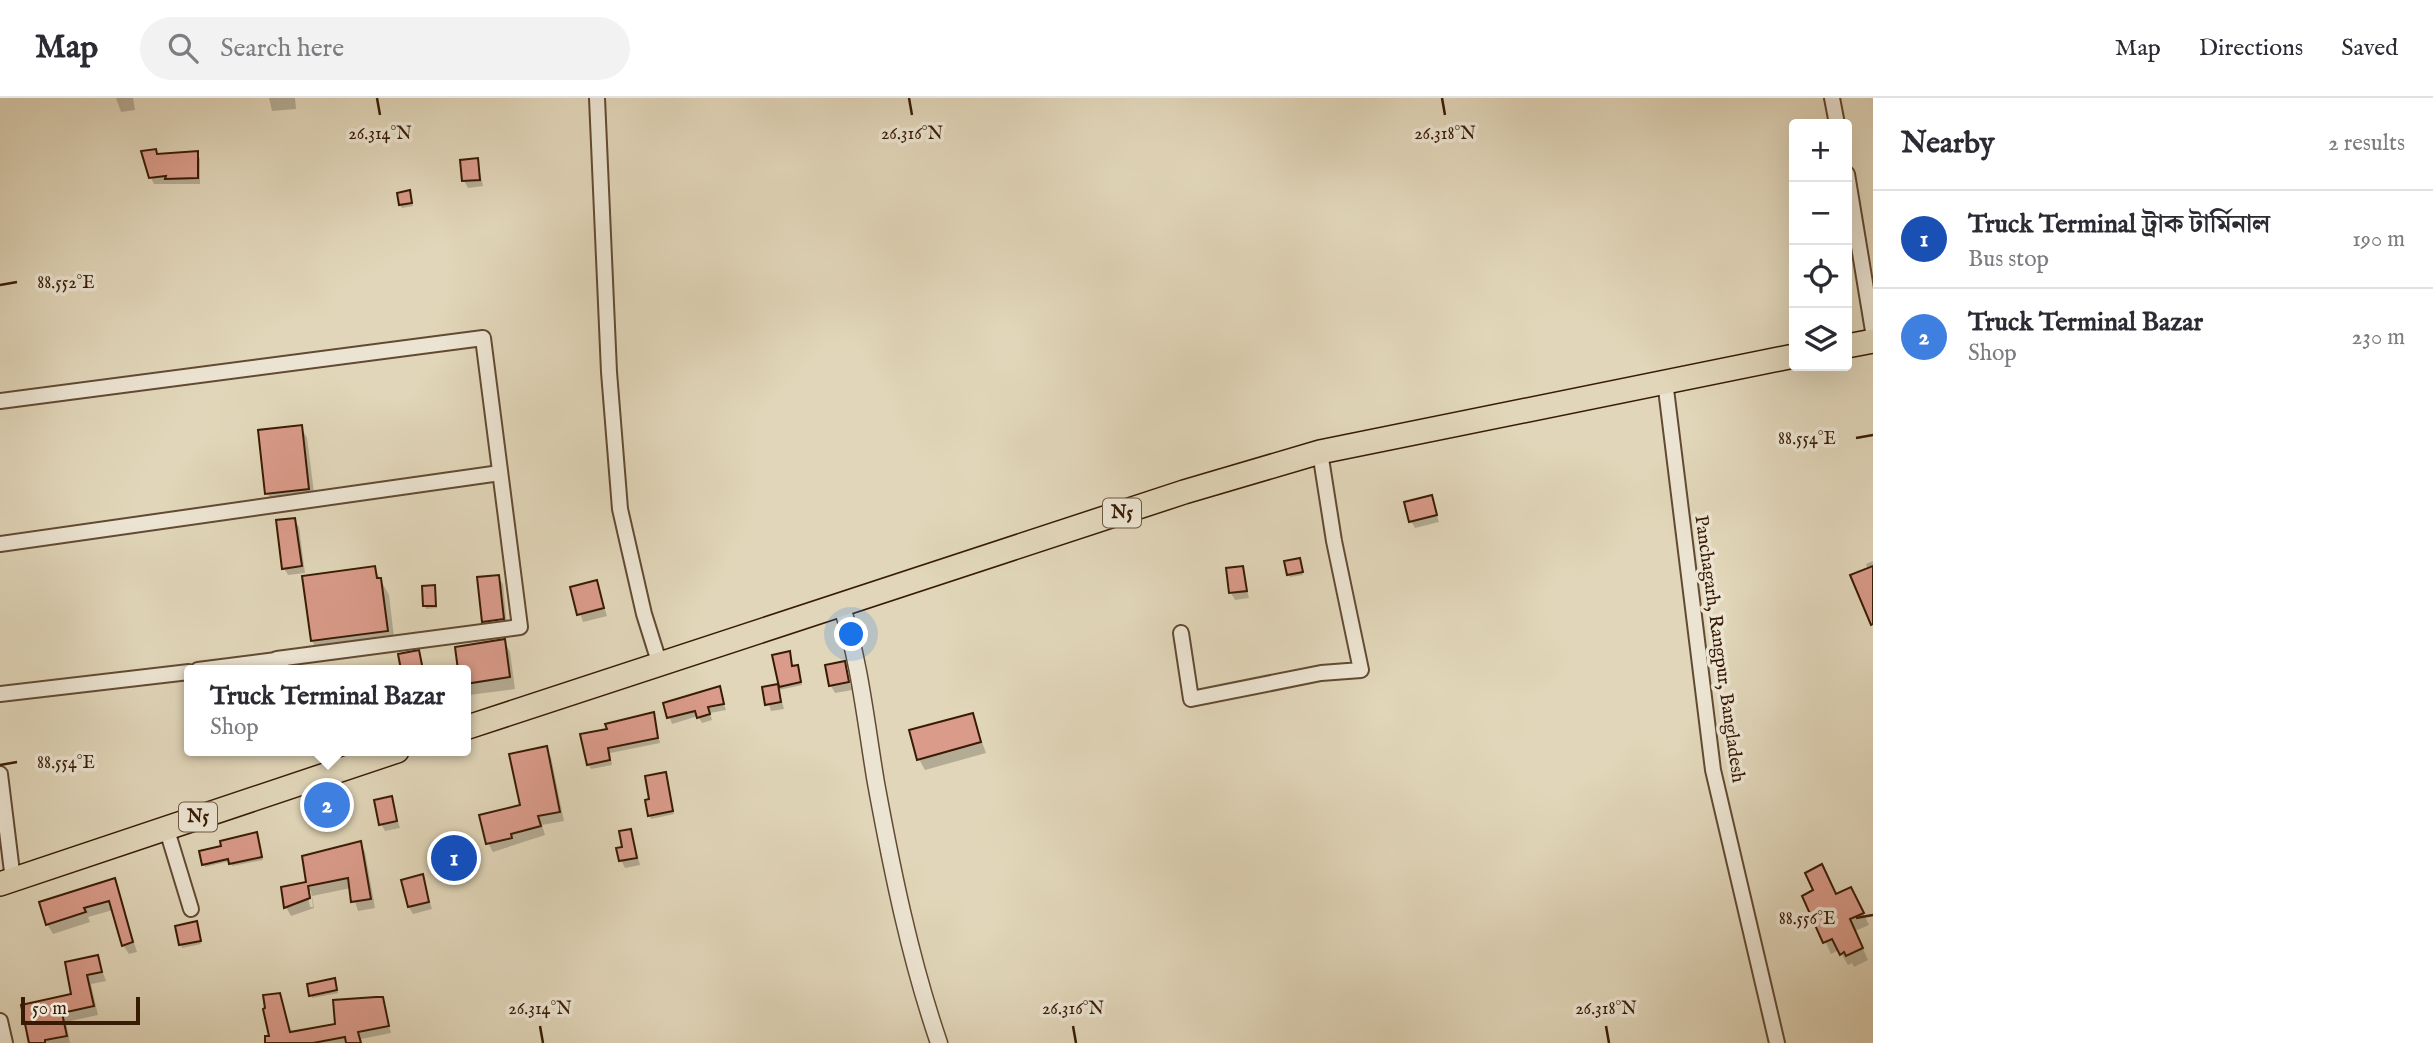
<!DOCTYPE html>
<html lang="en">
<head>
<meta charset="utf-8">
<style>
  body { margin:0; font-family:"IM FELL English","Noto Serif Bengali",serif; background:#f2f2f3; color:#2b2b33 }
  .controls { position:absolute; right:21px; top:21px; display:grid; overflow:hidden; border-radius:7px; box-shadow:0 7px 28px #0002 }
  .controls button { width:63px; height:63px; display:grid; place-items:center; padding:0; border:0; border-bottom:2px solid #e1e1e2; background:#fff; color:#2b2b33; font:35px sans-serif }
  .scale { position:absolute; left:21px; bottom:18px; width:119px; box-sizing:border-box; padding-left:7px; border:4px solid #381b05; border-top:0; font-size:19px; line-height:24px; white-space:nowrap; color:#381b05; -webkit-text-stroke:5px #ece4d2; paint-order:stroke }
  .you { position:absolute; left:852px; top:537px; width:24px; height:24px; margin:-18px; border:5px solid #fff; border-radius:50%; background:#1a73e8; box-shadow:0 0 0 10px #1a73e833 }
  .badge { display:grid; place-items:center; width:46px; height:46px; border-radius:50%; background:#8f2418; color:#fff; font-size:23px; font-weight:700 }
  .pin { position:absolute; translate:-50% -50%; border:4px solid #fff; box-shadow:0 2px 7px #0006 }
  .popup { position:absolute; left:184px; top:567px; width:287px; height:91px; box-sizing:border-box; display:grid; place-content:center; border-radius:7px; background:#fff; filter:drop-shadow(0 2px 5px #0005); font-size:23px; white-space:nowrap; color:#7c7c81 }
  .popup b { font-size:26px; color:#2b2b33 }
  .popup::after { content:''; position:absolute; left:50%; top:100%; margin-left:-14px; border:14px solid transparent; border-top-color:#fff }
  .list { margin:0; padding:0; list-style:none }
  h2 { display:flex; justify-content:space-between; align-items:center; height:91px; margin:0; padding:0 28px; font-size:30px }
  h2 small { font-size:23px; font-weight:400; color:#7c7c81 }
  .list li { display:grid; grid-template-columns:46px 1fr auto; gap:21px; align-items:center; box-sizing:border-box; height:98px; padding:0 28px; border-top:2px solid #e1e1e2 }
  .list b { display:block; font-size:26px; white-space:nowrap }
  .list p { margin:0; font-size:23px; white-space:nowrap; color:#7c7c81 }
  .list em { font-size:23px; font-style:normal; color:#7c7c81 }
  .icon { flex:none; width:38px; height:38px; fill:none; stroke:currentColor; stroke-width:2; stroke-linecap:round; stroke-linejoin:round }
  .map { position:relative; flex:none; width:1873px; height:945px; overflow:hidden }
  header { display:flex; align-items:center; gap:42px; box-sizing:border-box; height:98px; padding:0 35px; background:#fff; border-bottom:2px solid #e1e1e2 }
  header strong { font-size:33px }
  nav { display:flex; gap:38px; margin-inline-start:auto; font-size:24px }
  .search { width:490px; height:63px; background:#f2f2f3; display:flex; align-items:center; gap:18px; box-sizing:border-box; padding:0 24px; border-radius:38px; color:#7c7c81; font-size:26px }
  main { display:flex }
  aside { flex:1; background:#fff }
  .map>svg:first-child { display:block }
  .shadow { fill:#0003; fill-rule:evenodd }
  .building { fill:#da9b8a; stroke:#381b05; stroke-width:2 }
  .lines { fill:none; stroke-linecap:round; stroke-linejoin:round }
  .minor-casing { stroke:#624a32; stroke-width:18 }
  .tertiary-casing { stroke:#624a32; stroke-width:19 }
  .trunk-casing { stroke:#381b05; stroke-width:26 }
  .minor { stroke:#ece4d2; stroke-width:14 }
  .tertiary { stroke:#ece4d2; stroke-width:16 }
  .trunk { stroke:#e1d6b9; stroke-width:23 }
  .ticks { fill:none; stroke:#381b05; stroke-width:2.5 }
  .labels { text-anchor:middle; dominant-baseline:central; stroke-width:7; stroke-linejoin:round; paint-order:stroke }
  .shield { fill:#ece4d2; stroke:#6e5742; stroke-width:2 }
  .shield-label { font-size:18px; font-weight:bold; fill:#381b05 }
  .street-label { font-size:19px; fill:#381b05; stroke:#ece4d2 }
  .ticks-label { font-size:18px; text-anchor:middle; fill:#381b05; stroke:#ece4d2; stroke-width:7; stroke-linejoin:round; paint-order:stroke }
</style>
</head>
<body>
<header>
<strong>Map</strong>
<div class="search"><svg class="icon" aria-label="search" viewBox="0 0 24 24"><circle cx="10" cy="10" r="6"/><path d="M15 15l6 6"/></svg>Search here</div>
<nav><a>Map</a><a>Directions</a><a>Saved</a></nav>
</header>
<main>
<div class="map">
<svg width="1873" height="945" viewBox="0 0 1873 945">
  <rect width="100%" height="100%" fill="#e1d6b9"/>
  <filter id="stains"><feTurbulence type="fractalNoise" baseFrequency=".00286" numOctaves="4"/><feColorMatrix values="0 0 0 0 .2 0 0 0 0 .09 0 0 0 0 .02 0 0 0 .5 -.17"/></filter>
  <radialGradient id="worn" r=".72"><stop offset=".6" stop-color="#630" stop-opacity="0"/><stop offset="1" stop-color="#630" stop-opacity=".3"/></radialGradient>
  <g class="shadow">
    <path d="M116 0H133L135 12 121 14Z"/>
    <path d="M269 0H295L296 11 272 13Z"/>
    <path d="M197 55 200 61V86H154L151 80 158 57Z"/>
    <path d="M477 62 483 88 468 90 464 83Z"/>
    <path d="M409 94 413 108 402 110 400 107Z"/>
    <path d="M301 329 307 340 315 402 274 406 267 395Z"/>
    <path d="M1431 399 1439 424 1415 430 1411 423Z"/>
    <path d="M294 422 299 429 305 475 288 477 284 470Z"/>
    <path d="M1873 463V528L1853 478 1868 472 1866 466Z"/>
    <path d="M1301 464 1303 477 1290 479 1289 476Z"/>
    <path d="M374 470 389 497 395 548 321 558 312 543Z"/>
    <path d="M1242 470 1249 500 1235 502 1231 495Z"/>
    <path d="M498 479 503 486 507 528 488 531 484 524Z"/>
    <path d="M596 484 607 518 583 524 572 490Z"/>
    <path d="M434 489 437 510 426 511 425 508Z"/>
    <path d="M504 543 510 554 515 591 469 597 465 592V572H460L457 550Z"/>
    <path d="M418 554 425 572H403L400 557Z"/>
    <path d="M790 558 792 570 799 572 802 587 779 592 784 611 771 613 764 591 780 588Z"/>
    <path d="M844 565 852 592 835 595 831 588Z"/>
    <path d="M719 590 726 612 710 615 712 622 702 625 698 618 672 626 665 606Z"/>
    <path d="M653 616 660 645 610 655 612 667 591 671 588 666 609 633Z"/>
    <path d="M972 617 986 655 925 672 919 661Z"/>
    <path d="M546 650 551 659 564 723 542 727 545 737 493 754 488 745 522 709Z"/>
    <path d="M666 679 674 716 651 721 647 704 651 703Z"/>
    <path d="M391 700 400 730 385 733 381 726Z"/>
    <path d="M631 733 640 767 625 770 621 762Z"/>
    <path d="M257 736 263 762 232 768 230 763 205 769 204 766 223 749Z"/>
    <path d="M360 745 365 754 375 810 358 813 351 790 312 798 314 810 291 818 286 809 308 785ZM307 793H311L313 809H310Z"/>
    <path d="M422 778 432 811 413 816 409 809Z"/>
    <path d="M114 782 137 854 129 856 123 847 113 812 88 819 90 824 53 836 47 826Z"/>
    <path d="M1836 798 1857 802 1869 827 1855 833 1868 862 1854 869 1852 865 1848 867 1839 852 1831 856 1805 799Z"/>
    <path d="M197 825 201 846 182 850 177 830Z"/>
    <path d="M97 859 106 883 91 886 98 917 66 924 70 945H28L26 937 73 898Z"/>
    <path d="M336 885 338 895 312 900 311 897Z"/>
    <path d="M279 897 291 935 337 927 382 901 391 935 361 941 362 945H273Z"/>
  </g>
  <g class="building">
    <path d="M156 51 157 56 198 53V80L165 81 166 78 149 80 141 53Z"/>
    <path d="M478 60 480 82 462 83 460 62Z"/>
    <path d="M410 92 412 105 399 107 397 95Z"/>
    <path d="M302 327 309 391 265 396 258 332Z"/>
    <path d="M1432 397 1437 417 1409 424 1404 404Z"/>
    <path d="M295 420 302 468 282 471 276 422Z"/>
    <path d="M1300 460 1303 474 1287 477 1284 463Z"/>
    <path d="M375 468 377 480H381L388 533 311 543 302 478Z"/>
    <path d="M1243 468 1247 493 1229 495 1226 470Z"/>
    <path d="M1873 468V526L1871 527 1850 477Z"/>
    <path d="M499 477 504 521 482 524 477 479Z"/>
    <path d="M597 482 604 510 577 517 570 489Z"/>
    <path d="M435 487 436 508H423L422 488Z"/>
    <path d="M505 541 510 579 465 586V572H458L455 549Z"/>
    <path d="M419 552 423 572H401L398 556Z"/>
    <path d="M790 553 792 568 798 567 801 584 779 589 772 557Z"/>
    <path d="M845 563 849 584 829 588 825 567Z"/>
    <path d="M778 586 781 604 765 607 762 589Z"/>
    <path d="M720 588 724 606 708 609 710 616 697 620 695 613 667 620 663 605Z"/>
    <path d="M654 614 658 640 608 650 610 662 587 667 580 636 607 631 605 626Z"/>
    <path d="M973 615 981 644 917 662 909 632Z"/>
    <path d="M547 648 560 714 538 718 541 728 511 736 512 740 486 746 479 717 520 707 509 656Z"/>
    <path d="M666 674 673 713 648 718 645 702 649 701 645 678Z"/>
    <path d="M392 698 397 723 379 727 374 702Z"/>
    <path d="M631 731 637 760 619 763 616 750 622 749 619 733Z"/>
    <path d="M257 734 262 759 229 766 228 761 202 767 199 753 221 748 220 743Z"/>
    <path d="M361 743 371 801 351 804 348 780 308 788 310 800 284 810 281 789 306 784 302 758Z"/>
    <path d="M1822 766 1836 796 1851 789 1864 815 1850 821 1863 850 1846 858 1844 854 1840 857 1832 841 1823 845 1802 798 1813 792 1805 775Z"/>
    <path d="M423 776 429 804 408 809 401 782Z"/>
    <path d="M115 780 133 844 122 848 109 803 84 810 86 814 46 827 39 804Z"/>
    <path d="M197 823 201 843 179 847 175 828Z"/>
    <path d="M98 857 102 874 87 877 94 908 62 915 67 938 45 942V945H29L21 907 71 896 65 864Z"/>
    <path d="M335 880 337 892 309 898 307 886Z"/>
    <path d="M280 895 290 934 335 926 333 902 376 899H383L389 928 358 934 361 945H346L345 939 313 945H265V938H269L263 911 265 910 263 897Z"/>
  </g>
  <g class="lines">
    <defs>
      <g id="minor">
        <path d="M597 0 609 274 620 411 644 516 660 567"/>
        <path d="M1832 0 1837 26"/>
        <path d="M1847 76 1873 233"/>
        <path d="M1665 283 1713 672 1777 945"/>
        <path d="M0 303 483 240 520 529 277 561"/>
        <path d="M0 446 500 375"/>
        <path d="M1181 535 1191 601 1321 575 1361 572 1334 443 1320 354"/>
        <path d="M198 572 284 561"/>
        <path d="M0 596 189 574"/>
        <path d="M0 676 13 782"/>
        <path d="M166 729 191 811"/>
        <path d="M0 923 5 945"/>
      </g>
      <path id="tertiary" d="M841 506C860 564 866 626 876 685 892 772 910 861 939 945"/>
      <g id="trunk">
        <path d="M1847 248 1873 243"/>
        <path d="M465 630 1184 394 1320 354 1794 258"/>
        <path d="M0 786 397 653"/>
      </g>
    </defs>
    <use href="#minor" class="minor-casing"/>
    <use href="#tertiary" class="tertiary-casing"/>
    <use href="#trunk" class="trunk-casing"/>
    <use href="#minor" class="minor"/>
    <use href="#tertiary" class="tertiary"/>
    <use href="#trunk" class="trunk"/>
  </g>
  <path class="ticks" d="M377 0 380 17M909 0 912 17M1442 0 1445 17M0 187 17 184M1856 340 1873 337M0 667 17 664M1856 820 1873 817M540 928 543 945M1073 928 1076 945M1606 928 1609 945"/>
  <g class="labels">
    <g class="shield">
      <rect x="1103" y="400.5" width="38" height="29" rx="5"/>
      <rect x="179" y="704.5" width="38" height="29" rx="5"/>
    </g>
    <g class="shield-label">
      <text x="1122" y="415">N5</text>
      <text x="198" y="719">N5</text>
    </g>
    <g class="street-label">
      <text transform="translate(1719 551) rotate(82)">Panchagarh, Rangpur, Bangladesh</text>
    </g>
  </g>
  <g class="ticks-label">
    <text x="380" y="41">26.314°N</text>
    <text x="912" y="41">26.316°N</text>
    <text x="1445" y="41">26.318°N</text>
    <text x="66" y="190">88.552°E</text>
    <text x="1807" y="346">88.554°E</text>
    <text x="66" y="670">88.554°E</text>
    <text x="1807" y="826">88.556°E</text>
    <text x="540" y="916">26.314°N</text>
    <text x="1073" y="916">26.316°N</text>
    <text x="1606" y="916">26.318°N</text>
  </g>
  <rect width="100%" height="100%" filter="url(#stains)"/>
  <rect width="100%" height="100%" fill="url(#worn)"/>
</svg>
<div class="controls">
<button>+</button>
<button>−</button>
<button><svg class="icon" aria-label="locate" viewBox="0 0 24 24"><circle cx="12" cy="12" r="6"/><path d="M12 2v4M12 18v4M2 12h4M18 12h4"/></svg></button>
<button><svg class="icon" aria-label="layers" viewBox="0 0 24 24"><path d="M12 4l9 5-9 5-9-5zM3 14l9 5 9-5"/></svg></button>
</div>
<div class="scale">50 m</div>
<div class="you"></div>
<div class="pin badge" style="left:454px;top:760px;background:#1a4fb4">1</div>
<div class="pin badge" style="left:327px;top:707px;background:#3f7fe0">2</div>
<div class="popup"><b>Truck Terminal Bazar</b>Shop</div>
</div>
<aside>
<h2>Nearby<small>2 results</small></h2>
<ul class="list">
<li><span class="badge" style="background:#1a4fb4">1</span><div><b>Truck Terminal ট্রাক টার্মিনাল</b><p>Bus stop</p></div><em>190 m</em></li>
<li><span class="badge" style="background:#3f7fe0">2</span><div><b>Truck Terminal Bazar</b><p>Shop</p></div><em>230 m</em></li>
</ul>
</aside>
</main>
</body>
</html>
